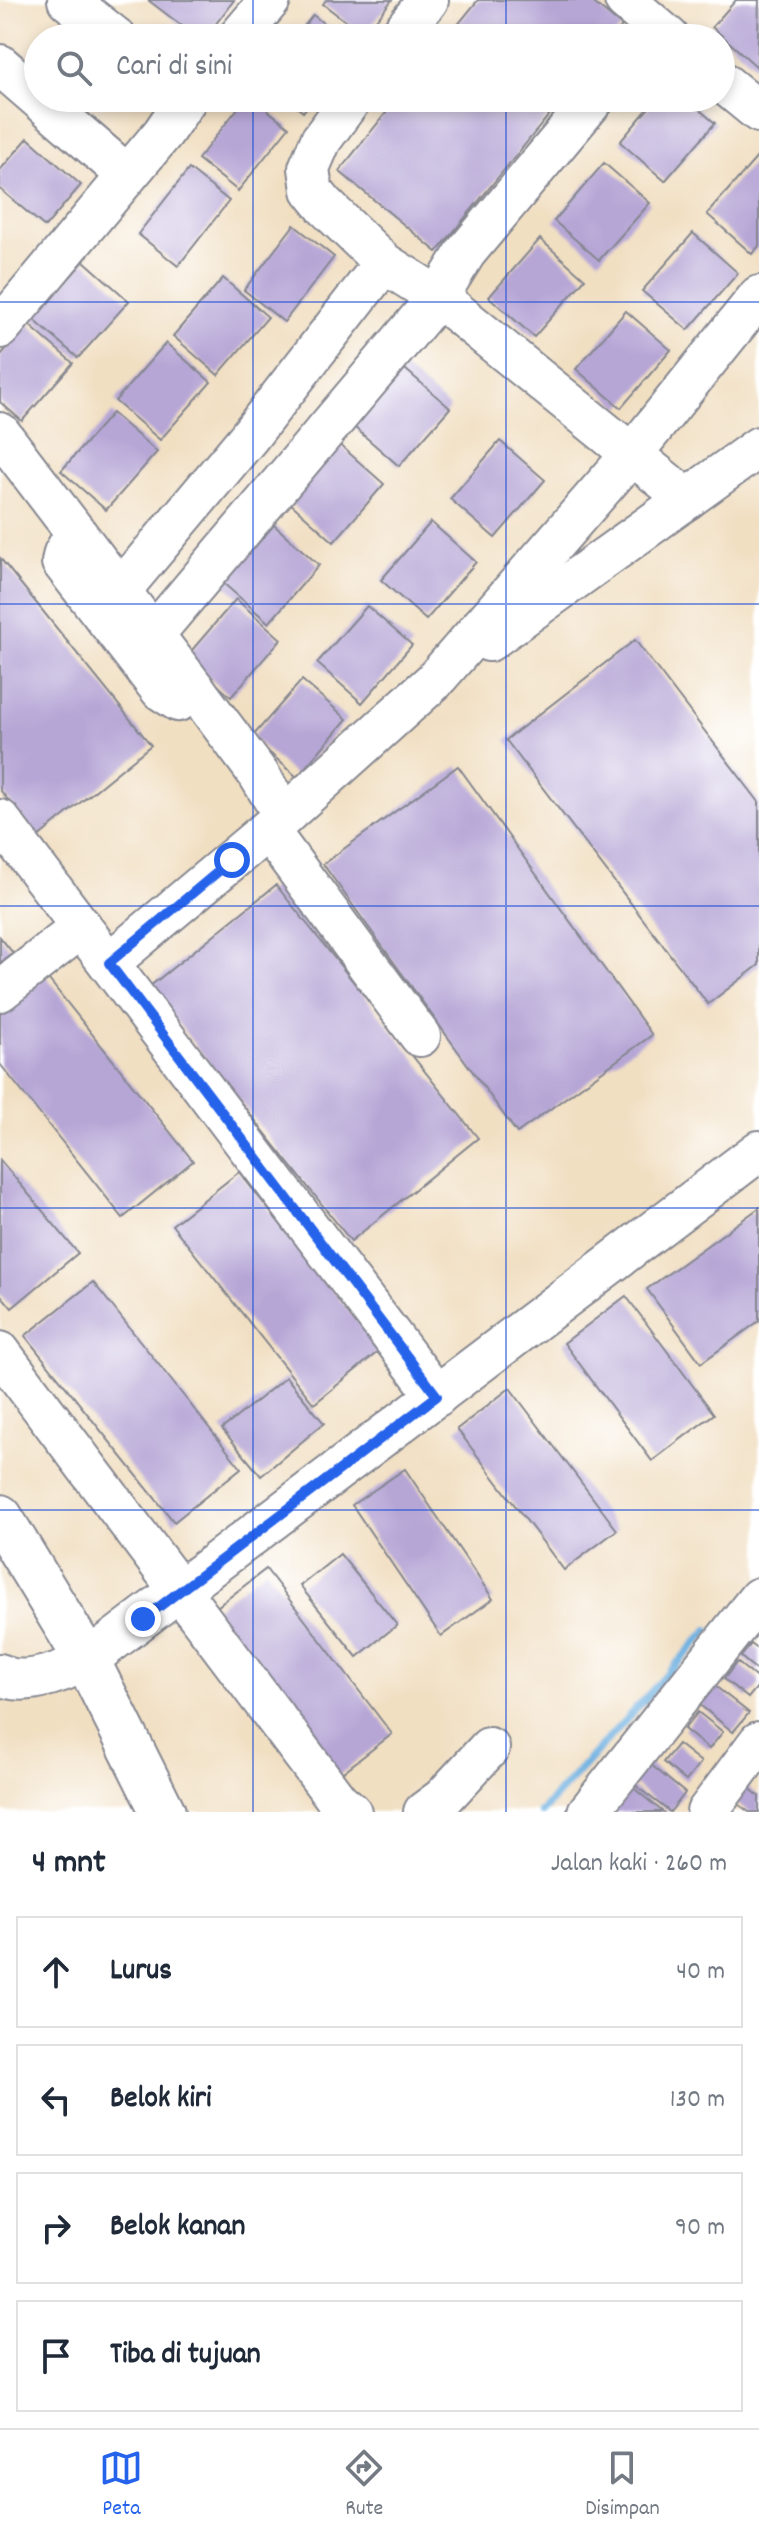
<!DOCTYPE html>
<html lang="id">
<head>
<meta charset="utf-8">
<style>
  body { margin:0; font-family:Dekko,sans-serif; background:#f6f6f7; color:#1f2937 }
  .stop { position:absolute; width:24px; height:24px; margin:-18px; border:6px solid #2563eb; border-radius:50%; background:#fff }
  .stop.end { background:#2563eb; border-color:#fff; box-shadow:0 2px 8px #0008 }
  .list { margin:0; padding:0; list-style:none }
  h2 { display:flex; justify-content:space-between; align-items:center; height:104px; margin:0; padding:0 32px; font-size:34px }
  h2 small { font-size:26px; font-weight:400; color:#747a83 }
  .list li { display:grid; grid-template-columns:52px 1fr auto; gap:24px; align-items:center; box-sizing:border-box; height:112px; margin:0 16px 16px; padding:0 16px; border:2px solid #e0e1e3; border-radius:0px }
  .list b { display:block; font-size:30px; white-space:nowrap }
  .list em { font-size:26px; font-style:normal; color:#747a83 }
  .icon { flex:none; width:44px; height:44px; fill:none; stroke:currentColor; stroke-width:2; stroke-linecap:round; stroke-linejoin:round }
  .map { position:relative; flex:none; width:759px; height:1812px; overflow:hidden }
  .search { position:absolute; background:#fff; box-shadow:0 4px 12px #0003; left:24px; right:24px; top:24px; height:88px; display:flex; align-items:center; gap:20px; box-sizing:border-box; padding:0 28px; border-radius:44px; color:#747a83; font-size:30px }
  .sheet { height:616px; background:#fff }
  nav { display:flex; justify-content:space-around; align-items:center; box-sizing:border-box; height:112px; border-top:2px solid #e0e1e3; background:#fff; font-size:22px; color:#747a83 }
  nav a { display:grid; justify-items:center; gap:4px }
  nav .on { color:#2563eb }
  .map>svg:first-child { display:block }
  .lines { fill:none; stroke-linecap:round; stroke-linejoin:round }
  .stream { stroke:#6bafe0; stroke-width:8 }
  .building { fill:#b6a6d6 }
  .minor-casing { stroke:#868790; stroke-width:44 }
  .major-casing { stroke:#868790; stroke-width:48 }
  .minor { stroke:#fff; stroke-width:40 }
  .major { stroke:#fff; stroke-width:44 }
  .route { stroke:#2563eb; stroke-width:10 }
  .grid { fill:none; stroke:#1d4ed8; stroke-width:2; stroke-opacity:0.55 }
</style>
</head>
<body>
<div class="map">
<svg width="759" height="1812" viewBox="0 0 759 1812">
  <rect width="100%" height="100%" fill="#fff"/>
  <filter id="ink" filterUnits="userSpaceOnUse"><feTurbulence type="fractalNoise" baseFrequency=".0125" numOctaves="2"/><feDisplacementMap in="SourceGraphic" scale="16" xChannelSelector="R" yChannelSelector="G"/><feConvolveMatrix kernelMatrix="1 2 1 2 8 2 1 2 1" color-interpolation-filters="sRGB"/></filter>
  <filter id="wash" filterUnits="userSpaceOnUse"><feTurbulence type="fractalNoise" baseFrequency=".006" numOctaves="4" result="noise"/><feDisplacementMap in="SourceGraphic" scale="32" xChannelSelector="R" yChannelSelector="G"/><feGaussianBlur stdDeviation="1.8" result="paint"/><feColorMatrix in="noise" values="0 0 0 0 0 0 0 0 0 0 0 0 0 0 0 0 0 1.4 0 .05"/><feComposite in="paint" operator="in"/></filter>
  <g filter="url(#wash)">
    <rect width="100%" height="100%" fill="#f1dfc2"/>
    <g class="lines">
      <path class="stream" d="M541 1812 708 1630"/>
    </g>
    <g id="blocks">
      <g class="building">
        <path d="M148 0H234L205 38H198Z"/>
        <path d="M326 0H392L364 35 323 4Z"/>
        <path d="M478 0H590L622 26 612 38H447Z"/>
        <path d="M736 0H759L757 67 712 27Z"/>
        <path d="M313 15 342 38H295Z"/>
        <path d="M246 98H252L289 127 238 191 198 159Z"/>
        <path d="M286 98H314L303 112Z"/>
        <path d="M398 98H563L437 252 339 171Z"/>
        <path d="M657 98H686L715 123 665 181 620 142Z"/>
        <path d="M28 138 81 185 45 227 0 189V170Z"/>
        <path d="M759 155V246L752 254 707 214Z"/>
        <path d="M604 163 650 203 599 260 554 221Z"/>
        <path d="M189 169 229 201 178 266 138 234Z"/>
        <path d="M294 225 334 257 284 322 244 290Z"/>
        <path d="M693 233 738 273 688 330 642 291Z"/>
        <path d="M540 239 585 279 534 337 489 297Z"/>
        <path d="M84 261 129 301 78 358 33 319Z"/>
        <path d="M223 278 268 317 218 375 173 336Z"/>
        <path d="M626 311 671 350 621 408 576 369Z"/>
        <path d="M28 324 73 363 22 421 0 402V356Z"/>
        <path d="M166 343 211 382 160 440 115 401Z"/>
        <path d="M405 369 450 408 399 466 354 427Z"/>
        <path d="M112 413 157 452 106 510 61 471Z"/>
        <path d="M500 441 545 480 495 538 450 499Z"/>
        <path d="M339 444 384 484 334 542 289 502Z"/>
        <path d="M431 522 476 562 426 620 381 580Z"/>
        <path d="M274 525 319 565 269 623 223 583Z"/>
        <path d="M0 558 151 745 38 837 0 790Z"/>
        <path d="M236 599 281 639 231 697 186 657Z"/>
        <path d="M367 606 412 645 362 703 317 663Z"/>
        <path d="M635 640 759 802V965L708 1004 506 740Z"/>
        <path d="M302 680 347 719 297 777 252 737Z"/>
        <path d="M458 766 652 1035 517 1133 323 864Z"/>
        <path d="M276 885 478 1138 351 1241 149 987Z"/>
        <path d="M0 937 13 953 0 963Z"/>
        <path d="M38 966 193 1161 123 1218 0 1064V997Z"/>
        <path d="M0 1160 78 1253 12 1308 0 1294Z"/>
        <path d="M239 1172 380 1350 314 1404 172 1225Z"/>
        <path d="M759 1208V1321L701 1363 647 1289Z"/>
        <path d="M93 1282 241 1468 174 1522 25 1336Z"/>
        <path d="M626 1296 714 1414 652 1461 564 1343Z"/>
        <path d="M286 1377 324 1423 261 1476 222 1429Z"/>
        <path d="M510 1388 617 1530 564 1570 457 1429Z"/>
        <path d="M405 1469 493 1599 441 1636 352 1505Z"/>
        <path d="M340 1554 397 1625 357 1657 300 1586Z"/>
        <path d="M266 1569 392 1734 334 1779 208 1614Z"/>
        <path d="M751 1644 759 1650V1672L741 1657Z"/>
        <path d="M737 1662 759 1680V1685L748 1698 724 1679Z"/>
        <path d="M715 1686 749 1713 733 1732 700 1705Z"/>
        <path d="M698 1712 723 1732 709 1749 684 1729Z"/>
        <path d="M678 1744 701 1762 686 1781 663 1762Z"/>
        <path d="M644 1759 685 1793 670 1812 627 1779Z"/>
        <path d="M744 1784 759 1796V1812H749L732 1799Z"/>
        <path d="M631 1786 663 1812H610Z"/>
      </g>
    </g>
  </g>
  <g filter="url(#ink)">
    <use href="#blocks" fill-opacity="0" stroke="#868790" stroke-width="2"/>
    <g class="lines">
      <defs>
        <g id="minor">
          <path d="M68 0 116 38"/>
          <path d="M625 0 669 38"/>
          <path d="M238 38 270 0"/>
          <path d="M398 38 428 0"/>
          <path d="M0 65 127 175"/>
          <path d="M721 81 759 112"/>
          <path d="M352 98 321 140 309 168 312 190 325 206 384 263 438 297 687 499"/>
          <path d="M0 328 163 133 187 98"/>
          <path d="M0 433 197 692 259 775 284 816"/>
          <path d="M76 533 64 553 62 562 161 690 178 701 197 692"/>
          <path d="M120 591 248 438 384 263"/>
          <path d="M154 634 438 297 466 252 595 98"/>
          <path d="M489 641 759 447"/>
          <path d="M0 820 437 1396"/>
          <path d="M268 830 420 1036"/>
          <path d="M109 963 284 816 434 681 632 454 759 296"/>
          <path d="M0 991 82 927"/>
          <path d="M0 1352 338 1801 351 1812"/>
          <path d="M0 1674C24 1690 76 1668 98 1652L759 1151"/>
          <path d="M424 1812 443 1798 489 1748"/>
          <path d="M588 1812 759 1598"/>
          <path d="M707 1812 759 1742"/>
        </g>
        <path id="major" d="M0 1517 87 1660 163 1812"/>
      </defs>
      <use href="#minor" class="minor-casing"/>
      <use href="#major" class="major-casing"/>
      <use href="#minor" class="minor"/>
      <use href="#major" class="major"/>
    </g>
  </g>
  <g class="lines" filter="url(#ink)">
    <path class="route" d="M143 1619 437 1396 109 963 232 860"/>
  </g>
  <path class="grid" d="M253 0V38M506 0V38M253 98V1812M506 98V1812M0 302H759M0 604H759M0 906H759M0 1208H759M0 1510H759"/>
</svg>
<div class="stop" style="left:232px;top:860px"></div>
<div class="stop end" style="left:143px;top:1619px"></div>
<div class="search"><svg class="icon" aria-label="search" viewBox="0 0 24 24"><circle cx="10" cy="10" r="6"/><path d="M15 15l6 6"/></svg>Cari di sini</div>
</div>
<section class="sheet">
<h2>4 mnt<small>Jalan kaki · 260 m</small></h2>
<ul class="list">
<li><svg class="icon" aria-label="ahead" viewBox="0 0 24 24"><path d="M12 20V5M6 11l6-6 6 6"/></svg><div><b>Lurus</b></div><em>40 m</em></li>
<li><svg class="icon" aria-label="left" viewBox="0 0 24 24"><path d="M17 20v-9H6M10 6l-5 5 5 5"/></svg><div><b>Belok kiri</b></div><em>130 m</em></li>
<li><svg class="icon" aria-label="right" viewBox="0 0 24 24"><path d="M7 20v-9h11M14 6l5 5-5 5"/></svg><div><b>Belok kanan</b></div><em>90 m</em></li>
<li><svg class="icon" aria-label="arrive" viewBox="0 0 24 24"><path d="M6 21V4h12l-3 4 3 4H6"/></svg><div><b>Tiba di tujuan</b></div></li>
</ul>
</section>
<nav>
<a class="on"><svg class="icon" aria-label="map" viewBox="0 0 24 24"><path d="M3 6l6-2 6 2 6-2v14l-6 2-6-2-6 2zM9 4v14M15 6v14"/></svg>Peta</a>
<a><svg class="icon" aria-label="directions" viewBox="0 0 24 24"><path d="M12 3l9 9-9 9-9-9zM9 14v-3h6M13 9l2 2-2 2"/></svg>Rute</a>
<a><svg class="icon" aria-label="saved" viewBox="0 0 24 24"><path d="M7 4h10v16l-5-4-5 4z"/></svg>Disimpan</a>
</nav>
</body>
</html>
